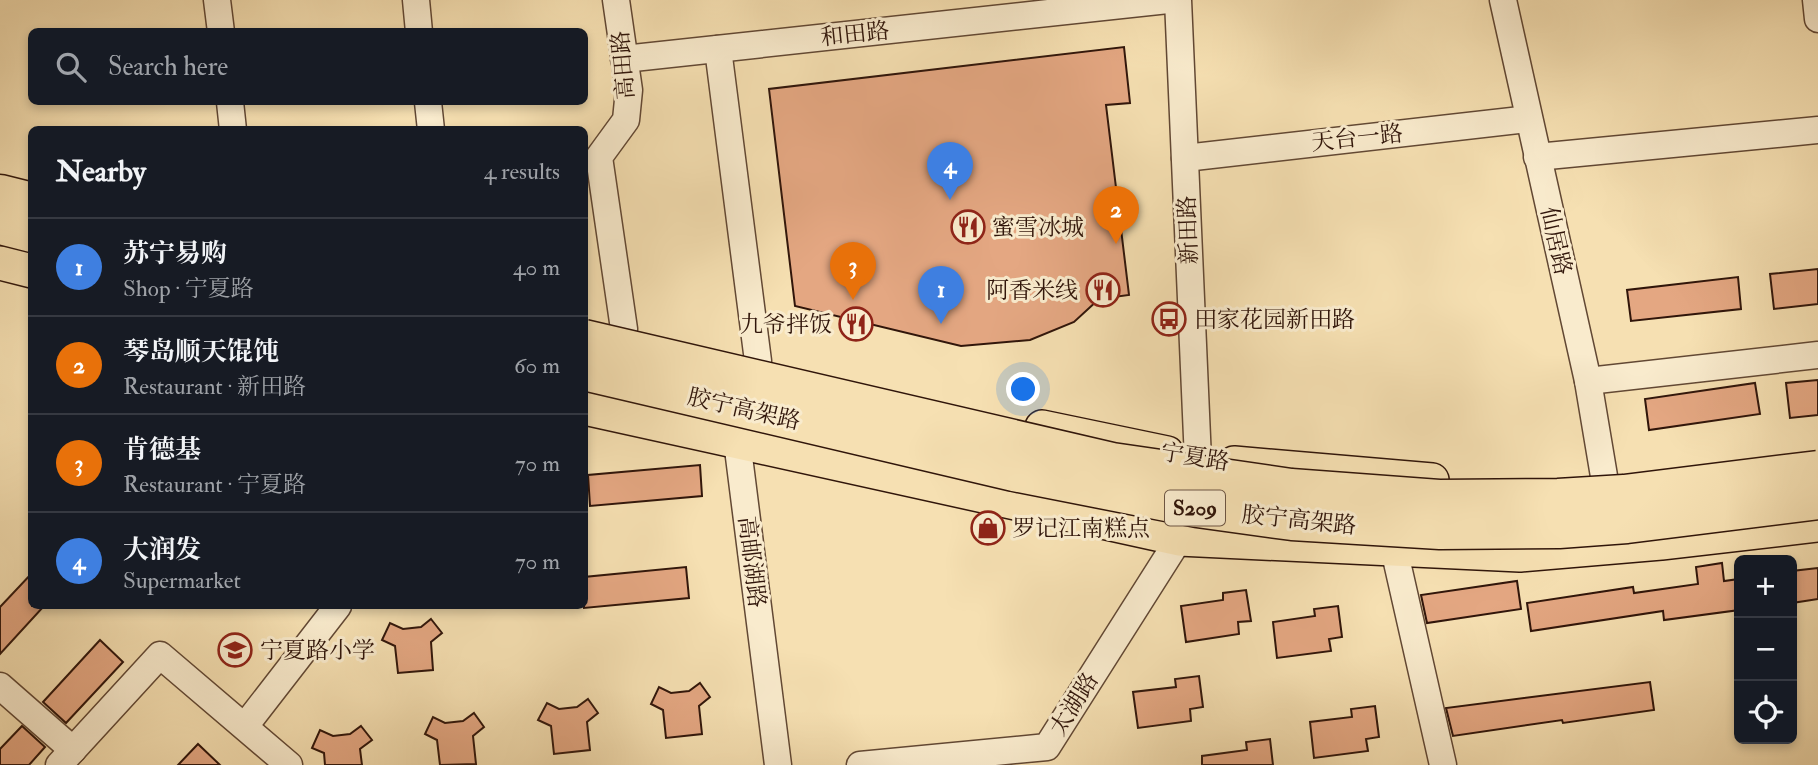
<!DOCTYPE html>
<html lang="en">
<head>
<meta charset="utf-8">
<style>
  body { margin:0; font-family:"IM FELL Double Pica","Noto Serif SC",serif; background:#242831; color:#f1f3f6 }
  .controls { position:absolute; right:21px; bottom:21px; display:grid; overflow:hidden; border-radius:10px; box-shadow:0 4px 10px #0003 }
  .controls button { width:63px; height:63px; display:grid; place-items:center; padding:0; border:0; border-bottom:2px solid #363941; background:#171b24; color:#f1f3f6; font:35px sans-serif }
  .you { position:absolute; left:1024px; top:390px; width:24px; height:24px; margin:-18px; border:5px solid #fff; border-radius:50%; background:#1a73e8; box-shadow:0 0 0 10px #1a73e833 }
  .badge { display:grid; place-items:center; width:46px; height:46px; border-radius:50%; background:#1a73e8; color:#fff; font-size:23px; font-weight:700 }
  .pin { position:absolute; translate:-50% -58px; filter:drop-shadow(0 2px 4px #0008) }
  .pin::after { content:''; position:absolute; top:37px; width:24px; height:21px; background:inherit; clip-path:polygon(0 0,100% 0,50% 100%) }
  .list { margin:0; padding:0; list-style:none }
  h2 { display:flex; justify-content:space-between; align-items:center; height:91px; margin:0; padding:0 28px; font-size:30px }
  h2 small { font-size:23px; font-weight:400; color:#9ea1a6 }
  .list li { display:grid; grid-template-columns:46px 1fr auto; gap:21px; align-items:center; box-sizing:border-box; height:98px; padding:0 28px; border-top:2px solid #363941 }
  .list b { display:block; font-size:26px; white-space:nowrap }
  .list p { margin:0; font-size:23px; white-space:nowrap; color:#9ea1a6 }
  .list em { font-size:23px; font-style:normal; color:#9ea1a6 }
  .icon { flex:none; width:38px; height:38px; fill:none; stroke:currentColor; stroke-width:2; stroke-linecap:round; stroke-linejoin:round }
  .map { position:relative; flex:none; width:1818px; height:765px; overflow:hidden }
  .search { position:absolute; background:#171b24; box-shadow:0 4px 10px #0003; left:28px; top:28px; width:560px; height:77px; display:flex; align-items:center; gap:18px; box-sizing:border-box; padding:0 24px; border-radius:10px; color:#9ea1a6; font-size:26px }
  .panel { position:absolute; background:#171b24; box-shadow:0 4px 10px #0003; left:28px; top:126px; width:560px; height:483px; border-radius:10px }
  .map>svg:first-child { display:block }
  .building { fill:#e4a782; stroke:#30150a; stroke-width:2 }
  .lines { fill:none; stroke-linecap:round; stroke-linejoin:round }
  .minor-casing { stroke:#624834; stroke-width:29 }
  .major-casing { stroke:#30150a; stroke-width:36 }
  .highway-casing { stroke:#30150a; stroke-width:41 }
  .minor { stroke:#f9ebcd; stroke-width:26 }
  .major { stroke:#f6e0b2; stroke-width:33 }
  .highway { stroke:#f6e0b2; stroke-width:38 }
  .highway-bridge-casing { stroke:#30150a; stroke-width:41; stroke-linecap:butt }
  .highway-bridge { stroke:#f6e0b2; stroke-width:38 }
  .labels { text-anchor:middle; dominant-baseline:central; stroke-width:6; stroke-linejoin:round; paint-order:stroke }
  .shield { fill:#f9ebcd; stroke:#6c5544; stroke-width:2 }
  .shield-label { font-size:21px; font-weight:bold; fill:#30150a }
  .street-label { font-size:23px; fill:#30150a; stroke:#f9ebcd }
  .poi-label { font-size:23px; fill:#30150a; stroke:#f9ebcd; text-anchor:start }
</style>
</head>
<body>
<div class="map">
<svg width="1818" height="765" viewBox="0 0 1818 765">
  <rect width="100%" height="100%" fill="#f6e0b2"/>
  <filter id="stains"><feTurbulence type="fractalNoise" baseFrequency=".00286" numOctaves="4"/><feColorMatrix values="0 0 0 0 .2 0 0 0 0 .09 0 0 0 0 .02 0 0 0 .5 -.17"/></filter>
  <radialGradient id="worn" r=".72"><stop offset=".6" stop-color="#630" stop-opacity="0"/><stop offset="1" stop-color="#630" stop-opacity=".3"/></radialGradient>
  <g class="building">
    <path d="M1124 47 1130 103 1106 105 1129 295 1099 299 1074 322 1030 340 961 346 795 306 769 89Z"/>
    <path d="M1818 269V304L1774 309 1770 274Z"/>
    <path d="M1738 277 1741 309 1631 321 1627 290Z"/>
    <path d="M1818 380V415L1790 418 1786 383Z"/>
    <path d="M1755 383 1760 414 1649 430 1645 399Z"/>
    <path d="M700 465 702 496 590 506 588 475Z"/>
    <path d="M1722 563 1724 581 1739 579V610L1664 620 1663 611 1531 631 1527 603 1633 587 1634 593 1698 584 1696 567Z"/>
    <path d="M686 567 689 598 584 608V577Z"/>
    <path d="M1818 568V599L1792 603V571Z"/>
    <path d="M32 573V606H44L0 654V607Z"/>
    <path d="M1517 581 1521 609 1427 623 1421 595Z"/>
    <path d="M1246 590 1251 621 1238 622 1239 634 1186 642 1181 606 1223 600V593Z"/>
    <path d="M1338 606 1342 637 1329 639 1331 651 1277 658 1273 622 1315 616 1314 609Z"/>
    <path d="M431 619 442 633 431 642 433 670 398 673 395 646 382 640 390 623 403 629 421 627Z"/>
    <path d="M100 640 123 662 66 723 43 702Z"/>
    <path d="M1199 676 1203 707 1190 709 1191 721 1138 728 1133 692 1176 687 1175 679Z"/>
    <path d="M1650 682 1654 710 1563 723 1562 720 1453 736 1446 708Z"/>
    <path d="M700 683 710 697 699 706 702 734 666 738 663 710 651 704 659 687 671 693 689 691Z"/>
    <path d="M588 699 598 713 587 722 590 750 554 754 551 726 538 720 547 703 559 709 577 707Z"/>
    <path d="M1375 706 1379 737 1366 739 1368 751 1314 758 1310 722 1352 717 1351 709Z"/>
    <path d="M474 713 484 727 473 736 476 764 440 765 437 740 425 734 433 717 445 723 463 721Z"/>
    <path d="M22 726 45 747 29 765H0V749Z"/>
    <path d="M361 726 372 740 360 749 362 765H325L324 753 312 748 320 730 333 736 350 734Z"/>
    <path d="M1270 739 1273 765H1202V756L1247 750 1246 742Z"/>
    <path d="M198 744 220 765H178Z"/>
  </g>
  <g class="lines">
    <defs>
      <g id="minor">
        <path d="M217 0 221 32"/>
        <path d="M416 0 419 32"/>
        <path d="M616 0 629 90 626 120 599 157 624 329"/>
        <path d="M1503 0 1588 381 1610 512"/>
        <path d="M1816 0 1818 19"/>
        <path d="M718 49 758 361 737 441 778 765"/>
        <path d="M624 59 1168 0"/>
        <path d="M230 102 233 130"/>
        <path d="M428 102 431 130"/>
        <path d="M1537 157 1818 130"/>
        <path d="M1185 158 1528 119"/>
        <path d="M1588 381 1818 355"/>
        <path d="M1394 549 1443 765"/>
        <path d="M0 686 73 750"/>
        <path d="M245 726 338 606"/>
        <path d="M59 765 160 655 289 765"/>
        <path d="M860 765 1047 747 1179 539 1198 460 1178 0"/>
      </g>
      <g id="major">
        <path d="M0 263 32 271"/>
        <path d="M584 408 1179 539 1520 555 1661 543 1818 525"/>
        <path d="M1042 427 1167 453"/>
        <path d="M1234 463 1432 480"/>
      </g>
      <g id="highway">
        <path d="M0 194 32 202"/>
        <path d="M0 225 32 233"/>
      </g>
    </defs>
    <use href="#minor" class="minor-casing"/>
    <use href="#major" class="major-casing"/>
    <use href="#highway" class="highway-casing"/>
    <use href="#minor" class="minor"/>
    <use href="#major" class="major"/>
    <use href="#highway" class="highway"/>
    <defs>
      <g id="highway-bridge">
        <path d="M584 339 1112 462 1291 488 1439 499 1558 498 1624 494 1818 470"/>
        <path d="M584 371 1014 472 1197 508 1292 521 1440 530 1559 529 1627 524 1818 500"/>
      </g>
    </defs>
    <use href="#highway-bridge" class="highway-bridge-casing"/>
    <use href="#highway-bridge" class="highway-bridge"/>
  </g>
  <defs>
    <symbol id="restaurant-ring" viewBox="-11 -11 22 22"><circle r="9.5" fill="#f9ebcd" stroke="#8f2418" stroke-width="1.5"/><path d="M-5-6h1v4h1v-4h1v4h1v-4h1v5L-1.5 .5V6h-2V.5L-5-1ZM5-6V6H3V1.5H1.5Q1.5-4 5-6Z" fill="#8f2418"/></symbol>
    <symbol id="bus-ring" viewBox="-11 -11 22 22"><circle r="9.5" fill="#f9ebcd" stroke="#8f2418" stroke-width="1.5"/><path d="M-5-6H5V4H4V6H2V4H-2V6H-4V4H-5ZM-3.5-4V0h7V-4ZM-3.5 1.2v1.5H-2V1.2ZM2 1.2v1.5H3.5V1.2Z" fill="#8f2418"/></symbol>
    <symbol id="shop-ring" viewBox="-11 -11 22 22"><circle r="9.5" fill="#f9ebcd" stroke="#8f2418" stroke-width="1.5"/><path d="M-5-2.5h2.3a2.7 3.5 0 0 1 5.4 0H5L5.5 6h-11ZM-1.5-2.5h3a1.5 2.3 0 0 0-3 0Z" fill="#8f2418"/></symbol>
    <symbol id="school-ring" viewBox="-11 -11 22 22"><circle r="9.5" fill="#f9ebcd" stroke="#8f2418" stroke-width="1.5"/><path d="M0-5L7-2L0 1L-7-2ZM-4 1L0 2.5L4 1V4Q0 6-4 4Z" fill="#8f2418"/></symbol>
  </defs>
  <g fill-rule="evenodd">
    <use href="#restaurant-ring" x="949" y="208" width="38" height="38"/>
    <use href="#restaurant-ring" x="1084" y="271" width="38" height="38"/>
    <use href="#bus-ring" x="1150" y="300" width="38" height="38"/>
    <use href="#restaurant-ring" x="837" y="305" width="38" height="38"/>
    <use href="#shop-ring" x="969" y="509" width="38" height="38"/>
    <use href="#school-ring" x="216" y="631" width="38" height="38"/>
  </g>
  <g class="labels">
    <rect class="shield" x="1165" y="490.5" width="60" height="35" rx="5"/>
    <g class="shield-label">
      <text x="1195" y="508">S209</text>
    </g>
    <g class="street-label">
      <text transform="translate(855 34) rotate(-6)">和田路</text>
      <text transform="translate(623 65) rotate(-95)">高田路</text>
      <text transform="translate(1357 138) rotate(-6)">天台一路</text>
      <text transform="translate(1188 230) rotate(-92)">新田路</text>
      <text transform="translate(1556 241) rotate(77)">仙居路</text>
      <text transform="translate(744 409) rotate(13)">胶宁高架路</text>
      <text transform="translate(1195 457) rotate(9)">宁夏路</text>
      <text transform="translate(1299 520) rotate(6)">胶宁高架路</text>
      <text transform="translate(752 562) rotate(83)">高邮湖路</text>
      <text transform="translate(1074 704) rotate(-58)">太湖路</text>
    </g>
    <g class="poi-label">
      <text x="992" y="227">蜜雪冰城</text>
      <text x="1078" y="290" text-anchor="end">阿香米线</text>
      <text x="1194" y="319">田家花园新田路</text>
      <text x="832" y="324" text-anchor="end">九爷拌饭</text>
      <text x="1012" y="528">罗记江南糕点</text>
      <text x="260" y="650">宁夏路小学</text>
    </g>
  </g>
  <rect width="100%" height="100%" filter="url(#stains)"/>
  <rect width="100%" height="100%" fill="url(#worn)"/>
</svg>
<div class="controls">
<button>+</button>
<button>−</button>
<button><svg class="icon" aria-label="locate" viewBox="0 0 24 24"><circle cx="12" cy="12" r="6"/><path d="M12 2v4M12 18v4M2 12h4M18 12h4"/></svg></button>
</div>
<div class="you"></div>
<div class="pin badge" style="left:941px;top:324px;background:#3f7fe0">1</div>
<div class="pin badge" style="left:1116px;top:244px;background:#e8710a">2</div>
<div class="pin badge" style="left:853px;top:300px;background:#e8710a">3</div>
<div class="pin badge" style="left:950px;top:200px;background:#3f7fe0">4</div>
<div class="search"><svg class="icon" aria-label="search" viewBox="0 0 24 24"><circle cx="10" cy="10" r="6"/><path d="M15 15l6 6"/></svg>Search here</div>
<section class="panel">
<h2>Nearby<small>4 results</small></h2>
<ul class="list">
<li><span class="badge" style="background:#3f7fe0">1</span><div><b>苏宁易购</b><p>Shop · 宁夏路</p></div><em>40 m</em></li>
<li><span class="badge" style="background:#e8710a">2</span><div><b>琴岛顺天馄饨</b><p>Restaurant · 新田路</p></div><em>60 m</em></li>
<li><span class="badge" style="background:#e8710a">3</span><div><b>肯德基</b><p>Restaurant · 宁夏路</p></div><em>70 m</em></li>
<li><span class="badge" style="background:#3f7fe0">4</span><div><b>大润发</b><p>Supermarket</p></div><em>70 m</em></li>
</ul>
</section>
</div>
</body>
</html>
